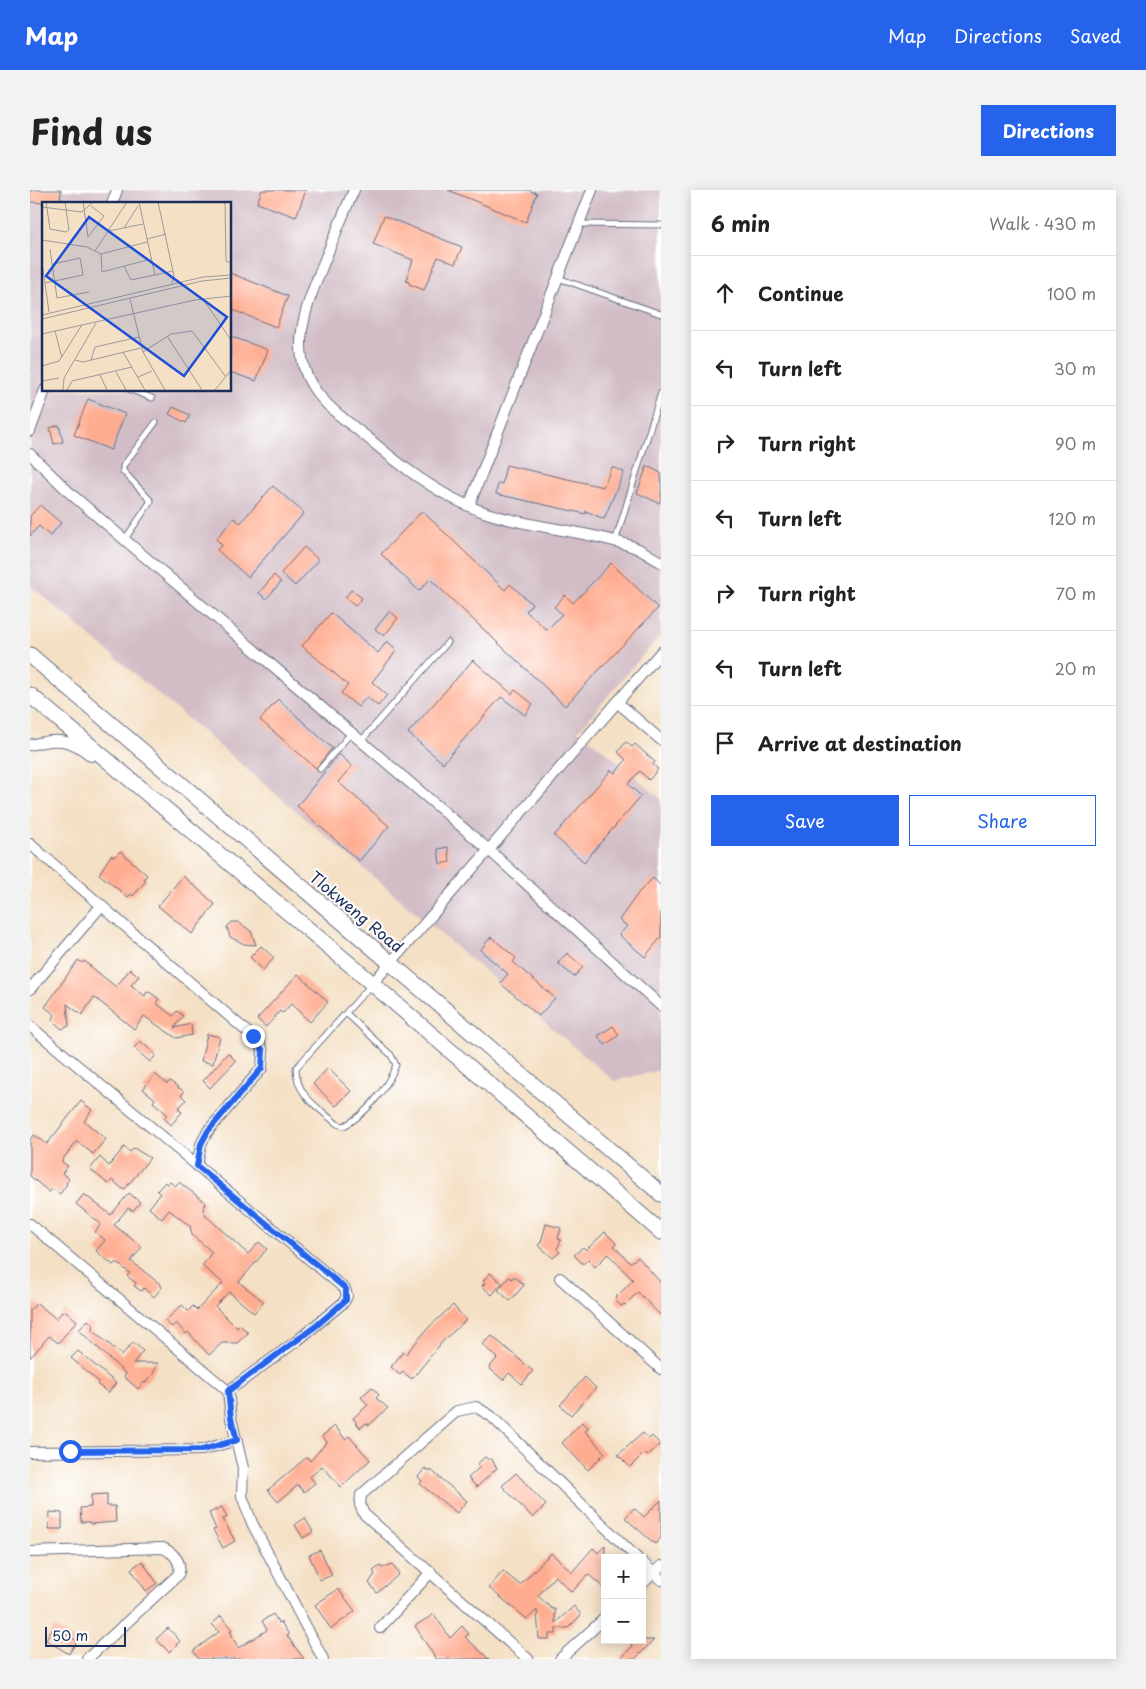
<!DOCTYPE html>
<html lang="en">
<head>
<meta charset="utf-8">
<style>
  body { margin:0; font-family:"Playpen Sans",sans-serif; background:#f2f2f2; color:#222 }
  .controls { position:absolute; right:15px; bottom:15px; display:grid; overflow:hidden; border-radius:0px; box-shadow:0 2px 12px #0003 }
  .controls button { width:45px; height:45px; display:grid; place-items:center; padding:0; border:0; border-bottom:1px solid #e0e0e0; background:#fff; color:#222; font:25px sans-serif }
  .scale { position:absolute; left:15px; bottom:12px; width:81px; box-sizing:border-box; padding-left:5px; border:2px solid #1b2f5e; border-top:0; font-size:14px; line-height:18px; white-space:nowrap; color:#1b2f5e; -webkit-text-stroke:4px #fff; paint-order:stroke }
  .stop { position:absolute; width:15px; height:15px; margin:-11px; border:4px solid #2563eb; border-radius:50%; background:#fff }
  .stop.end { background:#2563eb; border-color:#fff; box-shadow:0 1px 5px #0008 }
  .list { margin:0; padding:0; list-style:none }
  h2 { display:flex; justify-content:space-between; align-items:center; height:65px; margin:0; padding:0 20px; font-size:21px }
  h2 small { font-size:16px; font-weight:400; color:#767676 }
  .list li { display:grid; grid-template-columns:32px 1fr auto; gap:15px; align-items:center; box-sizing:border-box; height:75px; padding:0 20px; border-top:1px solid #e0e0e0 }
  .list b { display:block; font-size:19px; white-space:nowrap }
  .list em { font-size:16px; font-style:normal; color:#767676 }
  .actions { display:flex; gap:10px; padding:15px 20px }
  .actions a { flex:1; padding:11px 0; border:1px solid #2563eb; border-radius:0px; text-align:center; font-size:18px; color:#2563eb }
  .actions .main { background:#2563eb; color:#fff }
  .icon { flex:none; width:28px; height:28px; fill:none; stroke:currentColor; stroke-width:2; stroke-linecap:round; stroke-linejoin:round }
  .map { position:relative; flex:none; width:631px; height:1469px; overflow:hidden; border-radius:0px }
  header { display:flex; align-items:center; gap:30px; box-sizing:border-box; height:70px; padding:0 25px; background:#2563eb; color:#fff }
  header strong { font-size:24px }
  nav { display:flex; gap:28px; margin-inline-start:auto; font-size:18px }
  .intro { display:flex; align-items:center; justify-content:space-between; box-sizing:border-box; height:120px; padding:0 30px }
  h1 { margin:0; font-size:35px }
  .button { padding:12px 22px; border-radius:0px; background:#2563eb; color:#fff; font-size:18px; font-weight:700 }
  main { display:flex; gap:30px; padding:0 30px }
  aside { flex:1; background:#fff; border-radius:0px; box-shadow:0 2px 12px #0003 }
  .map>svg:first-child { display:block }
  .industrial { fill:#d2bdc6; fill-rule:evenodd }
  .building { fill:#ffad91 }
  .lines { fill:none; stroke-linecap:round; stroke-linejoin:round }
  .service-casing { stroke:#676d82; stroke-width:7 }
  .minor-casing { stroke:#676d82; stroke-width:12 }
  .primary-casing { stroke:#676d82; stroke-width:17 }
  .service { stroke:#fff; stroke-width:5 }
  .minor { stroke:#fff; stroke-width:10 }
  .primary { stroke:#fff; stroke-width:15 }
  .route { stroke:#2563eb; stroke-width:6 }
  .labels { text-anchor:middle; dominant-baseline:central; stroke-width:4; stroke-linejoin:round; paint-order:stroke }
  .street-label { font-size:16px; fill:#1b2f5e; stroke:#fff }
  .inset-road { fill:none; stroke:#9d999c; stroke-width:1 }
  .view { fill:#1d4ed8; fill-opacity:0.15; stroke:#1d4ed8; stroke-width:2.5 }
  .inset-edge { fill:none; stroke:#1b2f5e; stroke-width:2.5 }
</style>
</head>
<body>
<header>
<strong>Map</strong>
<nav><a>Map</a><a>Directions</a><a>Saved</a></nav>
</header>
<div class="intro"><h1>Find us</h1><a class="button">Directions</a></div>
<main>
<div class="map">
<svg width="631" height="1469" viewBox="0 0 631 1469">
  <rect width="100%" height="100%" fill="#fff"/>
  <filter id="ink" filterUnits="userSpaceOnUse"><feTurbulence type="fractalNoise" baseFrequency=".02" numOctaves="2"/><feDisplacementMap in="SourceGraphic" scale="10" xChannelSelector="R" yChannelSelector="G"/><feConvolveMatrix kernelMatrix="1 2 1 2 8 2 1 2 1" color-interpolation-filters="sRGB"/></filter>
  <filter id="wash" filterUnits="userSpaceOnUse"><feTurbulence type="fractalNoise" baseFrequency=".0096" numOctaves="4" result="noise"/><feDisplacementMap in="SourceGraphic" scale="20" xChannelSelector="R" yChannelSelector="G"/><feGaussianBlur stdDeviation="1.12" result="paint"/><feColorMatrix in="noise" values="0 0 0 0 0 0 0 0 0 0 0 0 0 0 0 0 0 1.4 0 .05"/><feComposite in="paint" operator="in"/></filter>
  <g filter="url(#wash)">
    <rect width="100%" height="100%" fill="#f4e0c5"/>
    <path class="industrial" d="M0 0H631V444L548 541 574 560 631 609V880L584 891 0 395ZM14 14H200V200H14Z"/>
    <g id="blocks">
      <g class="building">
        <path d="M0 0H31L30 14 0 12Z"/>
        <path d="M232 0H276L266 27 227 13Z"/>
        <path d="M418 0H498L507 3 496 32Z"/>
        <path d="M354 26 432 57 425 74 408 67 394 100 379 94V92L376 91 383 70 343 54Z"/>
        <path d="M200 83 258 106 246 137 200 119Z"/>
        <path d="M200 146 238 160 226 191 200 182Z"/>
        <path d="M58 209 95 224 81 260 44 245Z"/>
        <path d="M143 217 160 225 156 233 139 224Z"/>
        <path d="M29 235 33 252 24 254 20 238Z"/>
        <path d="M476 275 573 297 582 277 594 282 574 329 556 321V324L466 304 468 293 472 294Z"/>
        <path d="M617 276 631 283V309L629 313 607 303Z"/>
        <path d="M243 296 274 323 218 387 187 360 192 355 186 349 204 328 210 333Z"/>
        <path d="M10 315 31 333 20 346 9 336 0 346V326Z"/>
        <path d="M392 321 475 400 480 394 502 414 496 421 517 440 532 424 524 417 535 405 543 413 581 373 628 418 535 516 400 389 389 401 351 364Z"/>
        <path d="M274 357 289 370 265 396 251 383Z"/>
        <path d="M244 385 251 392 236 409 229 403Z"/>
        <path d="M321 400 332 408 325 416 315 408Z"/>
        <path d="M360 421 368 428 354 446 345 439Z"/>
        <path d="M301 423 348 463 357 451 367 460 342 492 357 505 348 516 337 507 328 517 311 503 318 495 272 456Z"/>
        <path d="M443 470 482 504 485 500 503 514 495 525 471 507 413 573 378 543Z"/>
        <path d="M248 509 302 558 286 578 230 530Z"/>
        <path d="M596 552 602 557 605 554 625 572 623 575 628 579 619 590 610 581 598 594 611 606 554 672 524 646 581 580 585 583 596 570 588 562Z"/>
        <path d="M309 564 322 576 308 592 359 636 329 671 267 616Z"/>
        <path d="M418 657 420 672 410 674 408 659Z"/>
        <path d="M90 661 117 685 114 689 116 691 103 706 101 704 98 707 69 684 81 665 84 667Z"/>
        <path d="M153 686 185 714 162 744 128 716Z"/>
        <path d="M623 688 631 696V747L615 767 589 745 597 736 589 730 609 702Z"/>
        <path d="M202 732H208L221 741 226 755 214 754 200 747 197 737Z"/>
        <path d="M461 747 486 768 483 772 525 808 509 826 470 793 478 784 450 760Z"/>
        <path d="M231 756 244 768 233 780 220 767Z"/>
        <path d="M537 763 553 777 544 787 528 773Z"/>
        <path d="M48 770 52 773 54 771 86 797 100 779 109 786 101 795 115 806 117 802 121 803 129 809 126 813 143 826 147 821 153 826 144 838 161 834 162 845 146 848 114 826 104 839 64 807 52 825 37 814 39 836 32 839 22 830 25 825 15 817Z"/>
        <path d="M268 784 298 812 280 832 261 814 253 823 250 821 236 837 227 829Z"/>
        <path d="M583 836 589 845 575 855 568 846Z"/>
        <path d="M177 844 190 847 183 874 171 871Z"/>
        <path d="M110 851 126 865 120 872 104 858Z"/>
        <path d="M198 863 206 871 180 898 173 891Z"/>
        <path d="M298 878 321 901 306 916 283 894Z"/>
        <path d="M125 884 137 894 140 891 154 902 151 905 156 910 148 919 152 922 141 935 134 928 137 924 123 912 125 909 113 899Z"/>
        <path d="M51 911 62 920 54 931 76 949 63 964 47 951 33 969 32 972 38 976 32 983 39 989 36 993 37 994 30 1004 23 999 19 1002 0 986V950L4 945 17 954Z"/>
        <path d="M94 957 100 962 104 958 120 968 94 1000 82 990 78 994 60 979 70 967 79 976Z"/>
        <path d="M135 992 138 994 140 992 145 996 149 992 176 1013 173 1018 176 1026 218 1064 229 1052 237 1059 209 1092 234 1112 224 1123 199 1102 185 1116 207 1138 210 1135 218 1143 207 1153H192L179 1165 158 1142 156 1144 146 1133 142 1137 135 1131 152 1115 158 1121 163 1116 167 1120 193 1093 172 1076 182 1062 162 1045 160 1036 139 1020 132 1029 119 1018 130 1004 127 1001Z"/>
        <path d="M99 1003 110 1012 103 1021 98 1018 84 1035 112 1057 101 1071 130 1094 132 1097 124 1107 114 1098 111 1101 104 1096 106 1093 97 1086 100 1083 86 1072 83 1075 66 1061 75 1050 65 1042 71 1034 46 1014 54 1004 81 1025Z"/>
        <path d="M516 1034 531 1038 528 1049 531 1050 527 1059 530 1062 523 1068 508 1055 511 1052Z"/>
        <path d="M575 1042 586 1053 584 1056 600 1073 608 1067 631 1093V1126L608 1102 595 1115 594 1114 591 1116 585 1110 587 1108 586 1107 603 1090 578 1064 565 1077 558 1069 553 1074 544 1065 553 1057 556 1060Z"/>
        <path d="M460 1083 472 1093 462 1105 452 1096 455 1093 453 1091Z"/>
        <path d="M484 1086 494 1095 480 1111 468 1100 479 1087 482 1089Z"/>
        <path d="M7 1113 26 1129 32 1122 36 1121 47 1131 28 1153 19 1146 0 1168V1120Z"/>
        <path d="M423 1115 436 1130 413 1151 382 1189 373 1182 370 1185 361 1177 373 1162 375 1165 400 1136Z"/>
        <path d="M58 1130 64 1136 61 1139 92 1165 103 1152 113 1161 103 1173H128L123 1184 115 1193 114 1192 108 1199 94 1187 96 1184 49 1140Z"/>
        <path d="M462 1146 503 1181 492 1194 479 1183 473 1190 459 1178 467 1168 452 1154Z"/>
        <path d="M48 1161 86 1193 78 1203 67 1194 69 1192 41 1168Z"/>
        <path d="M555 1187 566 1198 541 1225 530 1215Z"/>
        <path d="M342 1197 349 1205 346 1208 358 1218 339 1235 336 1233 330 1238 323 1228 338 1215 331 1207Z"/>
        <path d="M552 1232 559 1238 555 1241 575 1263 558 1280 532 1253Z"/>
        <path d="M305 1236 315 1249 319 1246 340 1270 311 1297 292 1276 280 1287 285 1293 274 1302 268 1295 248 1312 238 1300 277 1267 280 1271 297 1252 292 1246Z"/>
        <path d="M613 1243 619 1249 622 1246 630 1254 617 1266 614 1263 600 1277 588 1265Z"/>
        <path d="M455 1267 459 1270 461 1268 467 1278 447 1297 438 1288 450 1277 447 1274Z"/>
        <path d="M395 1278 400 1282 401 1280 437 1311 427 1323 390 1294 392 1291 388 1287Z"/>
        <path d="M486 1283 516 1315 503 1328 472 1296Z"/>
        <path d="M77 1304V1316H85L86 1332 60 1334V1332H51L50 1318 61 1317V1305Z"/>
        <path d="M631 1310V1348L625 1354 595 1328 604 1318 614 1327Z"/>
        <path d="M192 1317 197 1328 193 1329 205 1351 193 1358 183 1340 186 1339 179 1323Z"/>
        <path d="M20 1322 32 1323V1339H19Z"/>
        <path d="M275 1328 283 1342 273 1348 265 1335Z"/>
        <path d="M575 1355V1399L558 1384 542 1402 525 1386 508 1406 522 1419H525V1433L544 1416 551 1425 538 1438H526V1444H519V1449H509L507 1420 497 1429 459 1398 473 1381 490 1395 521 1363 542 1382 563 1358 568 1363Z"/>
        <path d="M290 1360 302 1385 290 1390 279 1365Z"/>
        <path d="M112 1371 127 1393 116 1401 101 1379Z"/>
        <path d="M362 1374 369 1384 347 1403 339 1393 345 1384 343 1381 350 1376 352 1378Z"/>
        <path d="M308 1399 325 1421 301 1439 285 1415Z"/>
        <path d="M243 1424 249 1433 251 1432 259 1445 257 1446 274 1469H169L163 1461 189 1442 182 1434 191 1426 202 1440 200 1441 208 1458 237 1440 232 1431Z"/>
        <path d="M404 1424 420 1448 432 1436 439 1444 435 1447 459 1469H406L385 1436Z"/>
        <path d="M24 1437 47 1451 39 1464 16 1450Z"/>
        <path d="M138 1438 150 1451 139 1462 126 1449Z"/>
        <path d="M598 1450H624L605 1469H590L603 1456Z"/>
      </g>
    </g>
  </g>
  <g filter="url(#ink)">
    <use href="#blocks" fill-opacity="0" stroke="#676d82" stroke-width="1"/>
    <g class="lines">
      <defs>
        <g id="service">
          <path d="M550 34 631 35"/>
          <path d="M528 88 631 124"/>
          <path d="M101 200 122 208"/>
          <path d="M95 349 121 311 93 281V276L126 232"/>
          <path d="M585 352 631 203"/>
          <path d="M331 551 418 452"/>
          <path d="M290 579 321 543"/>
          <path d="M316 823 361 865 366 875C357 898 336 925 314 936L307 934C288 917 266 906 266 878L341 795"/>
        </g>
        <g id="minor">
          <path d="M324 0C314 22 305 45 296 67 280 108 255 158 285 200 300 221 325 237 344 253 378 282 418 311 460 324 506 339 555 340 601 356 611 359 621 367 631 372"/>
          <path d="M82 14 87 0"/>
          <path d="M0 241 15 200"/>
          <path d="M0 264 41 304 459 660 631 816"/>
          <path d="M439 316 562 0"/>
          <path d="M587 512 631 550"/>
          <path d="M0 555C25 548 41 548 61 566"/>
          <path d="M0 654 229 852 233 861 232 878 178 941 171 954 167 976"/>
          <path d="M342 794 631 462"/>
          <path d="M0 799 72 715"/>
          <path d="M0 836 315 1099 317 1106 314 1112 268 1150 198 1201"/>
          <path d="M0 1034 198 1201 201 1228 213 1278 212 1306 222 1333 293 1469"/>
          <path d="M530 1088 631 1179"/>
          <path d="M0 1262 172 1260 207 1250"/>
          <path d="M0 1362 133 1358C144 1363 153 1373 148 1385L57 1469"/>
          <path d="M612 1372 631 1390"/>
          <path d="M612 1394 631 1376"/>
          <path d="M350 1438 401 1382"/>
          <path d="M498 1469 334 1324 330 1315 331 1305 427 1221 446 1217 461 1226 607 1368"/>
          <path d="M530 1469 575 1428"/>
        </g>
        <g id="primary">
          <path d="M0 465 631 1004"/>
          <path d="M0 505 323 777 631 1042"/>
        </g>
      </defs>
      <use href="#service" class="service-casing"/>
      <use href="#minor" class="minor-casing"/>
      <use href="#primary" class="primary-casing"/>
      <use href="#service" class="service"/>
      <use href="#minor" class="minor"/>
      <use href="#primary" class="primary"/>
    </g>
  </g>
  <g class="lines" filter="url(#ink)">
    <path class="route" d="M40 1261 172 1260 207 1250 201 1228 198 1201 286 1136 316 1110V1099L310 1094 167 976 171 954 178 941 232 878 233 861 223 846"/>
  </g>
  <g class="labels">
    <g class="street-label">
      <text transform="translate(327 721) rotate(40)">Tlokweng Road</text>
    </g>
  </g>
  <g transform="translate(12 12)">
    <rect width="189" height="189" fill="#f4e0c5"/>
    <path class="inset-road" d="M4 0 8 27 24 30 27 28 23 0M41 0 46 35 62 14 49 4M97 0 113 73M116 0 132 74 130 81M183 0 184 59 189 61M0 5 40 10 51 0M82 26 96 4M67 29 101 22M105 37 124 32M0 38 45 45 59 52 105 40M8 47 15 96 47 90M53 49 85 0M59 52 60 70 109 57M0 60 7 110M82 64 89 78 131 69M3 81 41 73 38 56 11 62M88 97 101 150 123 188M161 97 189 138M0 113 161 75 189 73M0 117 160 79 189 76M40 123 153 98 189 94M13 129 20 156M0 132 40 123 17 159 0 164M125 134 160 188M81 150 103 188M101 150 129 132 150 129 184 175M33 158 41 160 99 146M49 158 53 145 97 135M74 170 84 188M58 173 65 188M96 175 110 169M0 179 17 176M21 188 22 176 54 121M25 188 30 179 90 165M173 188 189 168"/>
    <path class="view" d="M47 15 185 115 142 174 4 74Z"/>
    <rect width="189" height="189" class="inset-edge"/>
  </g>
</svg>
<div class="controls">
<button>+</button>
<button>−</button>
</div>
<div class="scale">50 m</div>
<div class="stop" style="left:40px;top:1261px"></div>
<div class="stop end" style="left:223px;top:846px"></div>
</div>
<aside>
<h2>6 min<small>Walk · 430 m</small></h2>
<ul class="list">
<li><svg class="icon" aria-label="ahead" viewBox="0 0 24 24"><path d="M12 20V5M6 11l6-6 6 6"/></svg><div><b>Continue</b></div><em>100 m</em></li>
<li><svg class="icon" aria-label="left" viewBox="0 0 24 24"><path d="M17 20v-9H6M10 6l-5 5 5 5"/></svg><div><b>Turn left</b></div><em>30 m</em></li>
<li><svg class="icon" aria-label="right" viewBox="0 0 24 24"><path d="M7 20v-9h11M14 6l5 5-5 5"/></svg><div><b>Turn right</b></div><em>90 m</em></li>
<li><svg class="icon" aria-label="left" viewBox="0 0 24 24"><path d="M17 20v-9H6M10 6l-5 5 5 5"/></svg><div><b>Turn left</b></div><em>120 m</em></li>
<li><svg class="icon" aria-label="right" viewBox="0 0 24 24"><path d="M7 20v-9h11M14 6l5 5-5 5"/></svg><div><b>Turn right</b></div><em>70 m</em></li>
<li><svg class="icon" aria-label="left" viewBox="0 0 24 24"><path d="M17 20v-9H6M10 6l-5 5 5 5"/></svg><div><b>Turn left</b></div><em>20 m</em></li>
<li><svg class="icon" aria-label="arrive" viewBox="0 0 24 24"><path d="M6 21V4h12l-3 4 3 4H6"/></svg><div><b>Arrive at destination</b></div></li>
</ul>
<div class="actions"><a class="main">Save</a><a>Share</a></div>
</aside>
</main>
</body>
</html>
